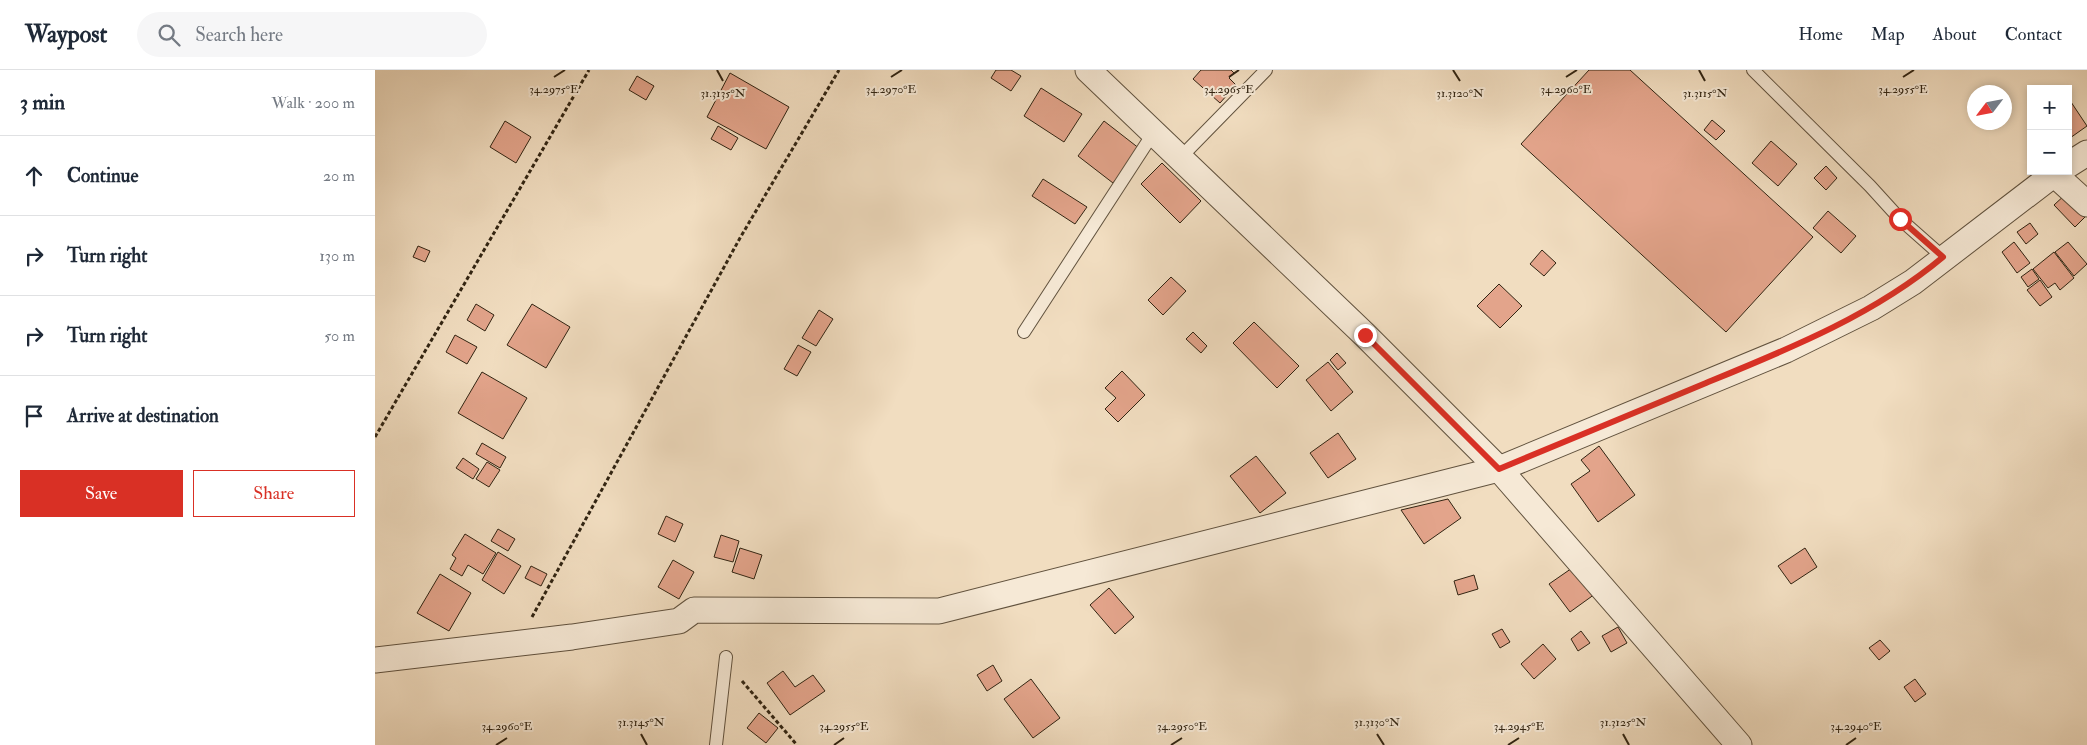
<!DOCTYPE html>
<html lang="en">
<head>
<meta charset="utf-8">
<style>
  body { margin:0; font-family:"IM FELL Double Pica",serif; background:#f6f6f7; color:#1f2937 }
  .controls { position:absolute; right:15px; top:15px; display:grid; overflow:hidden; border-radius:0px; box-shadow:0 2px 8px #0003 }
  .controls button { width:45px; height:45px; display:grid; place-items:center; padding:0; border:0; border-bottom:1px solid #e0e1e3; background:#fff; color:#1f2937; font:25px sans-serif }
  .compass { position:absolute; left:1592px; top:15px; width:45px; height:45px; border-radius:50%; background:#fff; box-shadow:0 2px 8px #0003; rotate:238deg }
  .stop { position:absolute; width:15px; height:15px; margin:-11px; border:4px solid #d93025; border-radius:50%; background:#fff }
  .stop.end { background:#d93025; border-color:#fff; box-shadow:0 1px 5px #0008 }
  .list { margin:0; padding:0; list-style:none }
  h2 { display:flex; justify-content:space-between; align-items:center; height:65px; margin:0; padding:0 20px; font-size:21px }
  h2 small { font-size:16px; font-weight:400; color:#747a83 }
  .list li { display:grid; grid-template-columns:32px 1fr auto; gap:15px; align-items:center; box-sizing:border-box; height:80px; padding:0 20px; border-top:1px solid #e0e1e3 }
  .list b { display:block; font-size:19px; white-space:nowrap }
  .list em { font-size:16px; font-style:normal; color:#747a83 }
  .actions { display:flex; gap:10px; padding:15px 20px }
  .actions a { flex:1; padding:11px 0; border:1px solid #d93025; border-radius:0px; text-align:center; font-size:18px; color:#d93025 }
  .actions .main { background:#d93025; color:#fff }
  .icon { flex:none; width:28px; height:28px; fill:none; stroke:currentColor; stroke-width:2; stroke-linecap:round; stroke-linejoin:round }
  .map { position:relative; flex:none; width:1712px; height:675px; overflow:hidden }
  header { display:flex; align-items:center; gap:30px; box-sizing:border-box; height:70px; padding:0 25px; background:#fff; border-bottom:1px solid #e0e1e3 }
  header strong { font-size:24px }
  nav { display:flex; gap:28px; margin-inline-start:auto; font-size:18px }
  .search { width:350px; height:45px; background:#f6f6f7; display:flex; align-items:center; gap:12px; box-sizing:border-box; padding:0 18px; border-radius:28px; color:#747a83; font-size:19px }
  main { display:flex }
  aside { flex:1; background:#fff }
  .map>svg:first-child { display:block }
  .building { fill:#e3a48b; stroke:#312412 }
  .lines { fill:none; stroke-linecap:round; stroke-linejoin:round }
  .service-casing { stroke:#61523e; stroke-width:14 }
  .minor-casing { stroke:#61523e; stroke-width:27 }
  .path { stroke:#312412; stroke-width:3; stroke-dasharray:4 2.5; stroke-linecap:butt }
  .service { stroke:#f6e9d6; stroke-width:12 }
  .minor { stroke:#f6e9d6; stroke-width:25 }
  .route { stroke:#d93025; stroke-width:6 }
  .ticks { fill:none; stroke:#312412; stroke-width:2 }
  .ticks-label { font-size:12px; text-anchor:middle; fill:#312412; stroke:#f6e9d6; stroke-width:4; stroke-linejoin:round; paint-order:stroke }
</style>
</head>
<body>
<header>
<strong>Waypost</strong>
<div class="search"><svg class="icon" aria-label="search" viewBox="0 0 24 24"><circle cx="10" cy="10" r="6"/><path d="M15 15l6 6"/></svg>Search here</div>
<nav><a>Home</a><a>Map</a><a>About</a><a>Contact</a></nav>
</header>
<main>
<aside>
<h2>3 min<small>Walk · 200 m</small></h2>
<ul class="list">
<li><svg class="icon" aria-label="ahead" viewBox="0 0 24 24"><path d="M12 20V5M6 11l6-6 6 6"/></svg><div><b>Continue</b></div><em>20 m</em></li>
<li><svg class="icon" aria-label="right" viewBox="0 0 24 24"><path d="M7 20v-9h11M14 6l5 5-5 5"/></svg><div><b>Turn right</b></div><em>130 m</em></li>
<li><svg class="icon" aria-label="right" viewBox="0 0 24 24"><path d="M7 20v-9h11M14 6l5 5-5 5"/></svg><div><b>Turn right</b></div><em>50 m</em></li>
<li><svg class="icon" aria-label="arrive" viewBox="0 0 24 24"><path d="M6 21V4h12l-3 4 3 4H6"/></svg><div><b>Arrive at destination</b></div></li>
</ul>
<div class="actions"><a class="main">Save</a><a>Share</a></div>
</aside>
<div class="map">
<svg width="1712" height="675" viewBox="0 0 1712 675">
  <rect width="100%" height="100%" fill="#f1ddc0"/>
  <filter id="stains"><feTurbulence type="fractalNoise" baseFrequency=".004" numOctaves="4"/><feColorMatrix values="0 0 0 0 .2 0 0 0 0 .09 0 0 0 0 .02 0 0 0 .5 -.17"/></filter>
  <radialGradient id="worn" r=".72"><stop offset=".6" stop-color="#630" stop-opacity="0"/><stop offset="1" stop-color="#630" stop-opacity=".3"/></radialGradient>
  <g class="building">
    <path d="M621 0H636L646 6 636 21 616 8Z"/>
    <path d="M826 0H856L859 3 854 8 861 15 845 33 818 9Z"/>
    <path d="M1214 0H1255L1438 167 1351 262 1146 74Z"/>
    <path d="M355 3 414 37 391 79 332 47Z"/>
    <path d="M262 6 279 16 271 30 254 20Z"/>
    <path d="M666 18 707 44 689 72 649 46Z"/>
    <path d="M1696 32 1712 56 1695 68 1693 66V34Z"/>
    <path d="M1337 50 1350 61 1341 70 1329 60Z"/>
    <path d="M130 51 156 67 141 93 115 77Z"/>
    <path d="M729 51 765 79 738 113 703 86Z"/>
    <path d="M343 56 363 68 356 80 336 69Z"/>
    <path d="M1396 71 1422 94 1403 116 1377 93Z"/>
    <path d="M787 93 826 131 805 153 766 114Z"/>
    <path d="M1451 96 1462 108 1451 120 1439 108Z"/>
    <path d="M668 109 712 137 700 154 657 126Z"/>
    <path d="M1692 123 1712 145 1700 157 1679 135Z"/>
    <path d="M1453 141 1481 166 1466 183 1438 158Z"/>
    <path d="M1655 153 1663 164 1651 174 1642 162Z"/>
    <path d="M1639 172 1655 193 1642 203 1627 182Z"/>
    <path d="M1693 172 1712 194 1699 206 1680 182Z"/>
    <path d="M43 176 55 181 50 192 38 187Z"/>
    <path d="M1167 180 1181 193 1169 206 1155 194Z"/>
    <path d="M1679 182 1699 208 1685 220 1680 213 1673 218 1658 199Z"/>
    <path d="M1657 199 1664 209 1653 217 1646 207Z"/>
    <path d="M796 207 811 221 788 245 773 230Z"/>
    <path d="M1665 210 1677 227 1665 236 1652 220Z"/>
    <path d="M1124 214 1147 236 1125 258 1102 236Z"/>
    <path d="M101 234 119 245 110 261 92 250Z"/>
    <path d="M157 234 195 257 171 298 132 275Z"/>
    <path d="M444 240 458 249 441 276 427 268Z"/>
    <path d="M879 252 924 296 902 318 858 273Z"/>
    <path d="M818 262 832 276 826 283 811 269Z"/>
    <path d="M80 265 102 277 92 294 71 282Z"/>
    <path d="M423 275 436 282 422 306 409 299Z"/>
    <path d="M962 283 971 293 963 300 955 290Z"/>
    <path d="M953 292 978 322 956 341 931 310Z"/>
    <path d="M747 301 770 325 743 352 730 339 741 328 730 318Z"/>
    <path d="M107 302 152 328 128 369 83 343Z"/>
    <path d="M963 363 981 389 953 408 935 383Z"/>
    <path d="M107 373 131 387 125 398 101 384Z"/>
    <path d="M1224 376 1260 425 1223 452 1196 414 1215 401 1206 390Z"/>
    <path d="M881 386 911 423 885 443 855 406Z"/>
    <path d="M88 388 104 399 98 409 81 398Z"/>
    <path d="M112 392 125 400 114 417 101 409Z"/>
    <path d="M1073 429 1086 448 1049 474 1026 440Z"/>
    <path d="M291 446 308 454 300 472 283 464Z"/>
    <path d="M123 459 140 469 133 481 116 471Z"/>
    <path d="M90 464 121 483 108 504 93 495 87 506 75 499 81 488 77 485Z"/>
    <path d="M346 465 364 471 358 492 339 487Z"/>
    <path d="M365 478 387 485 379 509 357 502Z"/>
    <path d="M1430 478 1442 497 1416 514 1403 496Z"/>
    <path d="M123 482 146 496 129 524 107 510Z"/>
    <path d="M298 490 319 502 304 529 283 517Z"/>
    <path d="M156 496 172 504 166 516 150 508Z"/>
    <path d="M1200 496 1220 524 1195 542 1174 514Z"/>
    <path d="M65 504 96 523 74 561 42 543Z"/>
    <path d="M1099 505 1103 519 1083 525 1079 511Z"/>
    <path d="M734 518 759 547 740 564 715 535Z"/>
    <path d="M1243 557 1252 573 1236 582 1227 566Z"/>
    <path d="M1127 559 1135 572 1125 578 1117 564Z"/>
    <path d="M1206 561 1215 573 1203 581 1196 569Z"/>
    <path d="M1505 570 1515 581 1504 590 1494 578Z"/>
    <path d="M1168 574 1181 589 1159 609 1146 594Z"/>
    <path d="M618 595 627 611 612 621 602 605Z"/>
    <path d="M408 601 420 617 438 605 450 621 415 645 392 613Z"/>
    <path d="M656 609 685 648 658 668 629 629Z"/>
    <path d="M1540 609 1551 624 1540 632 1529 617Z"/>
    <path d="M384 643 403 658 391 673 372 658Z"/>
  </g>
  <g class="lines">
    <defs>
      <g id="service">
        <path d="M1378 0 1495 116 1525 149 1568 187"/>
        <path d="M805 88 891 0"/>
        <path d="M649 262 779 62"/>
        <path d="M341 675 351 587"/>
      </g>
      <g id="minor">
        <path d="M713 0 990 265 1124 399 1364 675"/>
        <path d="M1693 95 1712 83"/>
        <path d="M1679 104 1712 134"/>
        <path d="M0 590 197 567 304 551 319 540 564 541 1124 399 1411 280 1496 238 1538 212 1683 101"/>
      </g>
    </defs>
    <use href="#service" class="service-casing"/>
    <use href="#minor" class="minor-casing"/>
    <g class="path">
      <path d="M0 367 214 0"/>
      <path d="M157 547 365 168 464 0"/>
      <path d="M367 611 422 675"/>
    </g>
    <use href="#service" class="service"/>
    <use href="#minor" class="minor"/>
  </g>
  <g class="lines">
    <path class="route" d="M990 265 1124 399C1193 370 1262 342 1331 313 1414 279 1499 245 1568 187L1525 149"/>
  </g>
  <path class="ticks" d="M342 0 348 11M1078 0 1085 11M1324 0 1330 11M179 7 190 0M516 7 527 0M854 7 864 0M1191 7 1202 0M1528 7 1539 0M266 664 272 675M1002 664 1009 675M1248 664 1254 675M121 675 132 668M459 675 469 668M796 675 807 668M1133 675 1144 668M1471 675 1481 668"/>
  <g class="ticks-label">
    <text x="516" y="23">34.2970°E</text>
    <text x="179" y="23">34.2975°E</text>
    <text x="1191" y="23">34.2960°E</text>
    <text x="1528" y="23">34.2955°E</text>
    <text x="854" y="23">34.2965°E</text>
    <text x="348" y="27">31.3135°N</text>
    <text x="1085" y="27">31.3120°N</text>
    <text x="1330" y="27">31.3115°N</text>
    <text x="266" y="656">31.3145°N</text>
    <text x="1002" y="656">31.3130°N</text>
    <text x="1248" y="656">31.3125°N</text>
    <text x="132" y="660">34.2960°E</text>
    <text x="469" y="660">34.2955°E</text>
    <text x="807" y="660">34.2950°E</text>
    <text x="1144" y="660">34.2945°E</text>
    <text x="1481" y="660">34.2940°E</text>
  </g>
  <rect width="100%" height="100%" filter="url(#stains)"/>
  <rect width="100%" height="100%" fill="url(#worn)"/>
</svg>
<div class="controls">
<button>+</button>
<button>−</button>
</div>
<svg class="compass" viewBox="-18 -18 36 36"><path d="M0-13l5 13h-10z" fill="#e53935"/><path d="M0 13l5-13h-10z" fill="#747a83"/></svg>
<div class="stop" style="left:1525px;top:149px"></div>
<div class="stop end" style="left:990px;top:265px"></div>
</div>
</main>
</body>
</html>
